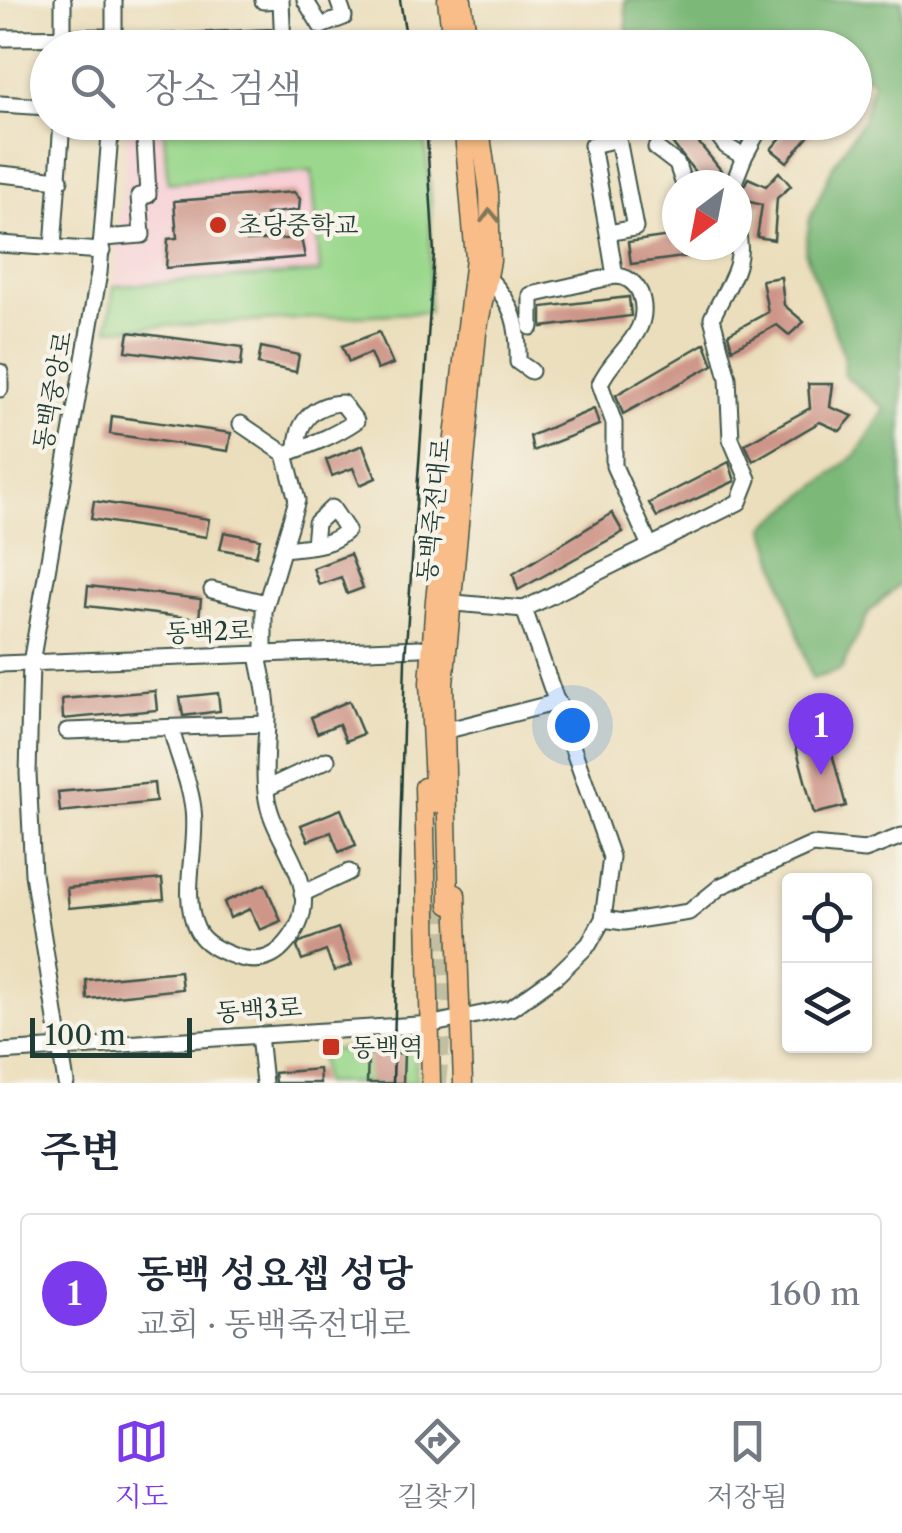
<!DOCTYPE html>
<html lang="ko">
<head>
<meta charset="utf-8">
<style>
  body { margin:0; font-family:"Libre Caslon Text","Noto Serif KR",serif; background:#f2f2f3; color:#1f2937 }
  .controls { position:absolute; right:30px; bottom:30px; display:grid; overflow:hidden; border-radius:10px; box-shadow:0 2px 8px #0004 }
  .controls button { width:90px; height:90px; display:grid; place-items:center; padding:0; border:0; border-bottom:2px solid #e0e1e3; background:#fff; color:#1f2937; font:50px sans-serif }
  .compass { position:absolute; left:662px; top:170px; width:90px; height:90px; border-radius:50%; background:#fff; box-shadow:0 2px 8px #0004; rotate:212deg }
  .scale { position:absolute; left:30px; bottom:25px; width:162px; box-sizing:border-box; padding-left:10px; border:5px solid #1f3d34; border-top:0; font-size:28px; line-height:35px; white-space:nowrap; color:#1f3d34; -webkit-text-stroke:8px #f7f3e8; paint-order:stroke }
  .you { position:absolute; left:572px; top:725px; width:35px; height:35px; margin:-25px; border:8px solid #fff; border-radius:50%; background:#1a73e8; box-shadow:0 0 0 15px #1a73e833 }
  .badge { display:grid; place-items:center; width:65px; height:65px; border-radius:50%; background:#7c3aed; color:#fff; font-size:32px; font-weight:700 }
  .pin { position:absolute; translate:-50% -82px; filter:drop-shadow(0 2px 5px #0008) }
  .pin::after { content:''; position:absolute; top:52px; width:35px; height:30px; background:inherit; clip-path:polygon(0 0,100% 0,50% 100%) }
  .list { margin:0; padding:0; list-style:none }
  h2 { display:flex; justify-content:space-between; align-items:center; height:130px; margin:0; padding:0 40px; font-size:42px }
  h2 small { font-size:32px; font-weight:400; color:#747a83 }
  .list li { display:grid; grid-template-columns:65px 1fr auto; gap:30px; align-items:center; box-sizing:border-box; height:160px; margin:0 20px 20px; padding:0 20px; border:2px solid #e0e1e3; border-radius:10px }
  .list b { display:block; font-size:38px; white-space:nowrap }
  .list p { margin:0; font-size:32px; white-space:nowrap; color:#747a83 }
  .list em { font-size:32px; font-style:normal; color:#747a83 }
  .icon { flex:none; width:55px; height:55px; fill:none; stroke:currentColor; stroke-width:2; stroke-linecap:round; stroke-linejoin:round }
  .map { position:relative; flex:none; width:902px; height:1083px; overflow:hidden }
  .search { position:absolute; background:#fff; box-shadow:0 2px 8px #0004; left:30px; right:30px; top:30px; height:110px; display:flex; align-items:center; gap:25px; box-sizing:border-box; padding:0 35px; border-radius:55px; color:#747a83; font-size:38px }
  .sheet { height:310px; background:#fff }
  nav { display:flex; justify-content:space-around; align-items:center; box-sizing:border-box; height:140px; border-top:2px solid #e0e1e3; background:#fff; font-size:28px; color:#747a83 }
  nav a { display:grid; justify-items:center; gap:5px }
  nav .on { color:#7c3aed }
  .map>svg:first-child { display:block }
  .built { fill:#f7cfd5 }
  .green { fill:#9bd88d; stroke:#5d8a60; stroke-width:2.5 }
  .forest { fill:#7cb878; stroke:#4e7a56; stroke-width:2.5 }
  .building { fill:#ce9689 }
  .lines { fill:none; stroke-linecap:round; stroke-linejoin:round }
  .major-tunnel { stroke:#c2bea1; stroke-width:18; stroke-dasharray:18 9; stroke-linecap:butt }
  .minor-casing { stroke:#3e5548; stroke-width:19 }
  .major-casing { stroke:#3e5548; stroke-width:21 }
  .minor { stroke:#fff; stroke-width:15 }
  .major { stroke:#f8bd88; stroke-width:18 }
  .tram { stroke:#1f3d34; stroke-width:2.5 }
  .oneway { stroke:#81775a }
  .poi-dot { fill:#c8321e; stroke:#f7f3e8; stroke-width:4 }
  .labels { text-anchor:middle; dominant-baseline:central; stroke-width:8; stroke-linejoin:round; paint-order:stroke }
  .poi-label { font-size:25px; fill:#1f3d34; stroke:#f7f3e8; text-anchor:start }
  .street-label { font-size:25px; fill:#1f3d34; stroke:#f7f3e8 }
</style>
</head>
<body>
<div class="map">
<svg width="902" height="1083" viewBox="0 0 902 1083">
  <rect width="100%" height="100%" fill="#f7f3e8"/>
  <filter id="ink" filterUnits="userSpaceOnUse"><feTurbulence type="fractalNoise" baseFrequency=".01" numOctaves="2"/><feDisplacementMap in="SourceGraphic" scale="20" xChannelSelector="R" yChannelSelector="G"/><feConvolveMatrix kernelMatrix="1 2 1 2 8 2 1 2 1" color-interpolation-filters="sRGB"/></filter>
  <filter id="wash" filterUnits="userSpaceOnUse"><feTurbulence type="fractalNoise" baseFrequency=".0048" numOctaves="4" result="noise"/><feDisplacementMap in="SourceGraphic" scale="40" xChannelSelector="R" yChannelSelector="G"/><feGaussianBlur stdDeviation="2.25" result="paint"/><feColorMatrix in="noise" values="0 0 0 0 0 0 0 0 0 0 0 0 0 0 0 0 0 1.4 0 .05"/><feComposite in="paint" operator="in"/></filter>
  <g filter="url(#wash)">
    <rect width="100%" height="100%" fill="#ebdebc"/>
    <path class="built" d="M128 123H309L320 272 114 286Z"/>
    <g class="green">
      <path d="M163 123H423L431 199 429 312 108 329 114 286 320 272 312 171 168 183Z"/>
      <path d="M404 1042 416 1050V1083H323L320 1051Z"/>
    </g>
    <path class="forest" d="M625 0H902V582L869 612 841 670 812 679 765 527 857 454 885 409 845 376 844 356 805 251 810 218 833 166 864 118 873 81 855 70 854 48 815 47 800 40 741 48 628 47Z"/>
    <g id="blocks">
      <g class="building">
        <path d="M271 29 272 48H163L162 34Z"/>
        <path d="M656 122H682L724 174 705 185Z"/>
        <path d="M795 122 835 124 812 132 787 162 771 149Z"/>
        <path d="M779 172 791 186 777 198 774 240 757 237 762 205 738 199 740 194 748 178 766 186Z"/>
        <path d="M294 192 300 199 299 210 266 214 267 221 246 222 247 241 301 238 305 257 166 268 168 239 177 238 174 201Z"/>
        <path d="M677 235V245H728V251L631 264 628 242Z"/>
        <path d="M781 277 784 305 804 322 789 335 777 325 732 349 728 334 768 312 762 280Z"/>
        <path d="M629 297 631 316 542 327V307Z"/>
        <path d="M129 332 243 347 241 366 126 351Z"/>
        <path d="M379 332 393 364 377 370 370 353 349 362 342 346Z"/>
        <path d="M705 343 713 365 623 414 616 395Z"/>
        <path d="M261 347 299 355 296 372 258 364Z"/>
        <path d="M808 384H833L830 407 853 416 840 431 820 422 753 461 745 444 810 408Z"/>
        <path d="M594 409 599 425 533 451 530 436Z"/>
        <path d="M112 416 231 433 228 451 110 434Z"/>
        <path d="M363 445 376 478 360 485 353 468 332 476 326 460Z"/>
        <path d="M729 462 735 481 657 517 649 503Z"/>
        <path d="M94 501 209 519 206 537 91 519Z"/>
        <path d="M612 513 623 532 518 590 513 574Z"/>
        <path d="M224 532 260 539 256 556 220 549Z"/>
        <path d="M350 554 363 588 347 594 341 577 319 585 313 568Z"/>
        <path d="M88 586 201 599 199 619 86 606Z"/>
        <path d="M155 691 157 710 63 719 62 699Z"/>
        <path d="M218 693 220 711 183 716 180 697Z"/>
        <path d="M349 701 363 734 346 741 339 724 317 733 311 717Z"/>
        <path d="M827 735 846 806 814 814 795 743Z"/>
        <path d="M154 783 156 802 60 812 58 792Z"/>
        <path d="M341 809 356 845 339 852 331 832 308 841 301 825Z"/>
        <path d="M162 879 164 899 69 908 67 888Z"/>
        <path d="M265 884 281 921 260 930 250 909 230 918 224 902Z"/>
        <path d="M338 928 352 965 334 971 326 951 302 960 297 947 300 942Z"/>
        <path d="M180 971 182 989 87 999 86 980Z"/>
        <path d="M404 1053 403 1083H367L368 1054Z"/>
        <path d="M319 1069 320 1083H275L274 1073Z"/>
      </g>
    </g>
  </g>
  <g filter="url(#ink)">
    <use href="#blocks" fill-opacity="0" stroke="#3e5548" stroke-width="2.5"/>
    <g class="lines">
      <path class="major-tunnel" d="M437 1083 443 1024 440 900"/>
      <defs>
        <g id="minor">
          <path d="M114 0V46"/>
          <path d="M281 0 283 48"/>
          <path d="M305 0 321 26 344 17 338 0"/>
          <path d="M263 1 280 0"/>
          <path d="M0 38 114 37"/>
          <path d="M63 46V0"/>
          <path d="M0 104 48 107"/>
          <path d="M708 122 726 146 744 157 733 185"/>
          <path d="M656 148 677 164 684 185"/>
          <path d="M744 157 763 122"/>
          <path d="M0 174 60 180"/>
          <path d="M608 233 592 145 618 139 635 228 608 233 615 276C626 276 635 282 640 293 655 334 613 352 600 384L614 423V466L650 546"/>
          <path d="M104 238 142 235 139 196 148 195 144 122"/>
          <path d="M0 244 102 251"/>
          <path d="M53 247 62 122"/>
          <path d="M488 278C514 304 519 326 518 362L531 371"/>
          <path d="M531 327V295L615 276"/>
          <path d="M0 372V389"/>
          <path d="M241 424 285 454 297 500 264 611V655"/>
          <path d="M285 454C310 445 334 436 356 421L342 403C314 404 297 421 297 449"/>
          <path d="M284 549C306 546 331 547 347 530L332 508 316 523 314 545"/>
          <path d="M212 590 266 603"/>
          <path d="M455 603 524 609 739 502 748 479 731 439 728 378 712 318C725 288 747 266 737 231"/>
          <path d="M0 664 420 648"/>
          <path d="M171 728C177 755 190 781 193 809 198 847 180 895 197 930 204 944 220 951 234 956 251 962 269 962 283 947 334 893 275 848 267 799 262 768 268 738 267 707 266 690 261 672 258 655"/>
          <path d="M452 729 558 702"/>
          <path d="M67 731 266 724"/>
          <path d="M267 788 327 760"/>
          <path d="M302 894 349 872"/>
          <path d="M603 919 624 922 689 912 721 886 812 845 865 850 902 836"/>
          <path d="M259 1035 264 1083"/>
          <path d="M0 1052 433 1024 511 1008 556 976 589 944 603 919 611 857 524 609"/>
          <path d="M66 1083 33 874 28 773 31 663 99 273 111 122"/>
        </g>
        <g id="major">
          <path d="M447 0 453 48"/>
          <path d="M462 0 469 48"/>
          <path d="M424 787 431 1083"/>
          <path d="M435 804 429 683 435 600 475 258 463 122"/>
          <path d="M456 894 463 1083"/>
          <path d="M449 905 444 684 477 333 491 261 489 192 479 122"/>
        </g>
      </defs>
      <use href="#minor" class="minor-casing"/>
      <use href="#major" class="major-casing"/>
      <use href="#minor" class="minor"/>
      <use href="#major" class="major"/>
      <g class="tram">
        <path d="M400 0 408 48"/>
        <path d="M393 1083 405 660 434 253 426 122"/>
      </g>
    </g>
    <defs><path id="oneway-chevron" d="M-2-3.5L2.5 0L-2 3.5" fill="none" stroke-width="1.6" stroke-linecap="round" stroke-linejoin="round" transform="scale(2.5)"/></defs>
    <use class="oneway" href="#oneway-chevron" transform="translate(490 216) rotate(-91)"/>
  </g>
  <g class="poi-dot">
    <circle cx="218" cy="225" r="10"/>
    <rect x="321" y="1037" width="20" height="20" rx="5"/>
  </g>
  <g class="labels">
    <g class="poi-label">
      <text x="238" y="225">초당중학교</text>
      <text x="351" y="1047">동백역</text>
    </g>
    <g class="street-label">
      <text transform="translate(53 391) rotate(-80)">동백중앙로</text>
      <text transform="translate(434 510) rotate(-84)">동백죽전대로</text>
      <text transform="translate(209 632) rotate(-2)">동백2로</text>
      <text transform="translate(259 1010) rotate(-4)">동백3로</text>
    </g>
  </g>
</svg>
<div class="controls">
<button><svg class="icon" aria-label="locate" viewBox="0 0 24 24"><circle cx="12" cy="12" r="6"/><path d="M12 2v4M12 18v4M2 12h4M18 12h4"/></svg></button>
<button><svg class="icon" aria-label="layers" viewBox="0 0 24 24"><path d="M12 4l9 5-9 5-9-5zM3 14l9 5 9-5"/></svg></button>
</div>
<svg class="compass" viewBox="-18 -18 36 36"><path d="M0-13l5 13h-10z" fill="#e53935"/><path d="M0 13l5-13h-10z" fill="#747a83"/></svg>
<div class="scale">100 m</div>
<div class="you"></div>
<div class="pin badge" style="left:821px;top:775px">1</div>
<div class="search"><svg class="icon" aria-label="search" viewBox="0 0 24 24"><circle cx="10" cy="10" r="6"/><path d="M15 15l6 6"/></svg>장소 검색</div>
</div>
<section class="sheet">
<h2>주변<small></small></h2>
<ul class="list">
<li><span class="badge">1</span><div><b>동백 성요셉 성당</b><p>교회 · 동백죽전대로</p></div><em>160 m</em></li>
</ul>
</section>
<nav>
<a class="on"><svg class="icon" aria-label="map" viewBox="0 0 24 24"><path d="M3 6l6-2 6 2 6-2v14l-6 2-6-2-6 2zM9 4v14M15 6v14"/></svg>지도</a>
<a><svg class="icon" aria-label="directions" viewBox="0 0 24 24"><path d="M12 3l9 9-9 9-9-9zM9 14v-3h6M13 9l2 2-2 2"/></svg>길찾기</a>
<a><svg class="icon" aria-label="saved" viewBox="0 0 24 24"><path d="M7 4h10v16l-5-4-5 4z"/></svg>저장됨</a>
</nav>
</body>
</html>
